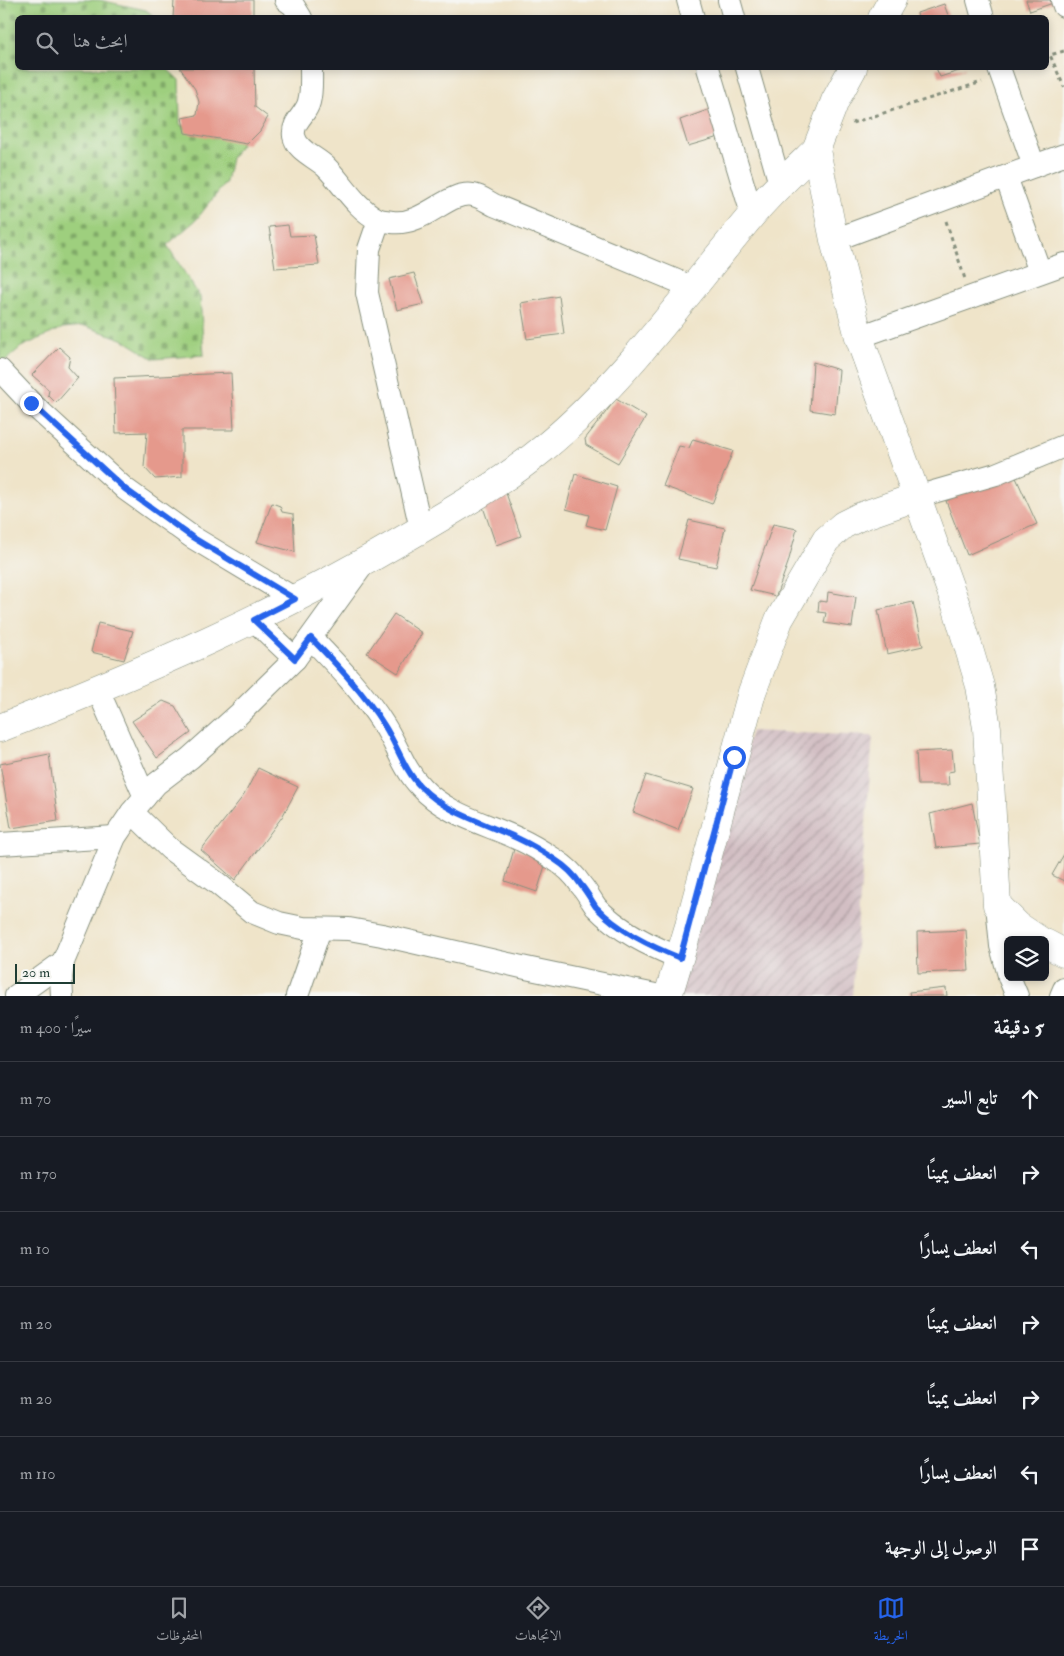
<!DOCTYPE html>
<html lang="ar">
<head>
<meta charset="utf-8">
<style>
  body { margin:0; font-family:"IM FELL Double Pica",Amiri,serif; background:#20242c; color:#f1f3f6; direction:rtl }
  .controls { position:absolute; right:15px; bottom:15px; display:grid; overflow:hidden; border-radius:8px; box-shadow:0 2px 8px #0003 }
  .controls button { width:45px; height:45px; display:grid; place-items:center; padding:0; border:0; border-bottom:1px solid #363941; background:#171b24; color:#f1f3f6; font:25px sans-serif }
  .scale { position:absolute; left:15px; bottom:12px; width:60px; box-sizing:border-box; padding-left:5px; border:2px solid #1f3d34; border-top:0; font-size:14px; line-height:18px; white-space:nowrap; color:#1f3d34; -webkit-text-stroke:4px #f6f6f2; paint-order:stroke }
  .stop { position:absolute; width:15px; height:15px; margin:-11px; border:4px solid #2563eb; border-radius:50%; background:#fff }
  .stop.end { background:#2563eb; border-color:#fff; box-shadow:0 1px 5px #0008 }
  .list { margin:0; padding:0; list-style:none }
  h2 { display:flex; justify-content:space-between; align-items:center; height:65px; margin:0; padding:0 20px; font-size:21px }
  h2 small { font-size:16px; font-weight:400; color:#9ea1a6 }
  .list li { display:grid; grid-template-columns:32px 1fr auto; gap:15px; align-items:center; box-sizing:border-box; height:75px; padding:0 20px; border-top:1px solid #363941 }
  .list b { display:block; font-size:19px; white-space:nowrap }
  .list em { font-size:16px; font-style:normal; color:#9ea1a6 }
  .icon { flex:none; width:28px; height:28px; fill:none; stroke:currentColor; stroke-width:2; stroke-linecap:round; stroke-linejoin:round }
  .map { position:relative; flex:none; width:1064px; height:996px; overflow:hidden; direction:ltr }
  .search { position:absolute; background:#171b24; box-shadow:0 2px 8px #0003; left:15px; right:15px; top:15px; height:55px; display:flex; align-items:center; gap:12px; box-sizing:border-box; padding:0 18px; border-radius:8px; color:#9ea1a6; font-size:19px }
  .sheet { height:590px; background:#171b24 }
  nav { display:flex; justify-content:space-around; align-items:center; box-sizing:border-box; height:70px; border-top:1px solid #363941; background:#171b24; font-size:14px; color:#9ea1a6 }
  nav a { display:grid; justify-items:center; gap:2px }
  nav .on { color:#2563eb }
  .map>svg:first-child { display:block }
  .industrial { fill:url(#industrial-furrows) }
  .cemetery { fill:url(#cemetery-stones); stroke:#5e8659 }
  .building { fill:#e5998c }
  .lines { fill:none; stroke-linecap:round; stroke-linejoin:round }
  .minor-casing { stroke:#87907e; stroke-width:24 }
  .tertiary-casing { stroke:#87907e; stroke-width:29 }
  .path { stroke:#87907e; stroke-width:3; stroke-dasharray:4 4; stroke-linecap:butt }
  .minor { stroke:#fff; stroke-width:22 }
  .tertiary { stroke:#fff; stroke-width:28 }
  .route { stroke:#2563eb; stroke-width:6 }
</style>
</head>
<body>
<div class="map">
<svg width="1064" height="996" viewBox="0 0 1064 996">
  <defs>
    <pattern id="industrial-furrows" width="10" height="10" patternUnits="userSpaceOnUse" patternTransform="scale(1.25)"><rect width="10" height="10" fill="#d2bec3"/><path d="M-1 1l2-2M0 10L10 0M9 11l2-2" fill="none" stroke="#aa9c9f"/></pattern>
    <pattern id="cemetery-stones" width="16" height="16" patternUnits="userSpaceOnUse" patternTransform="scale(1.25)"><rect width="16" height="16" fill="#9ecf7e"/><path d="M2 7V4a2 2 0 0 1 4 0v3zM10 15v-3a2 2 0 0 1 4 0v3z" fill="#80a968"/></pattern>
  </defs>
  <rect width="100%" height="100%" fill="#f6f6f2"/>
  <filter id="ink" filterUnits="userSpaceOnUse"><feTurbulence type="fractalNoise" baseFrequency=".02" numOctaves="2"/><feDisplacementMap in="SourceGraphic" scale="10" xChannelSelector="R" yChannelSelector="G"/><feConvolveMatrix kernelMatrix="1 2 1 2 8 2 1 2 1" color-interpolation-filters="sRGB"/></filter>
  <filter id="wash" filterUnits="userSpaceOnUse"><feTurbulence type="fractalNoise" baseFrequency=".0096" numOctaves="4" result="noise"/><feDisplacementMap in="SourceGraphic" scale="20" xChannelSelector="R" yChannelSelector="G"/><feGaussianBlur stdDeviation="1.12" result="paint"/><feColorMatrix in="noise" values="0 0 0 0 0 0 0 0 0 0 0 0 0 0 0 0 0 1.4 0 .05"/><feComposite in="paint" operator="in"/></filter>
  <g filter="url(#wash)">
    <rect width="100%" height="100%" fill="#efe4c9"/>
    <path class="industrial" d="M751 731 873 736 852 996H674Z"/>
    <path class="cemetery" d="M0 0H99L146 10 155 17 18 18V68H166L179 80 180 125 246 137 231 158 226 182 196 220 167 245 200 297 204 355 154 359 122 339 85 326 63 328 21 347 0 365Z"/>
    <g id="blocks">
      <g class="building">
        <path d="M174 0H253V18H173Z"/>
        <path d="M1026 0H1055L1056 2 1030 11Z"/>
        <path d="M944 4 949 18H918L917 13Z"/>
        <path d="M180 68H254L255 107 268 117 260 131 247 144 185 133 182 118 197 115 199 102 195 89Z"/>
        <path d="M936 68H964L965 69 940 77Z"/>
        <path d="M713 108 722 136 688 146 680 120Z"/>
        <path d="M288 225 290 236 314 235 319 265 275 268 269 227Z"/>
        <path d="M414 273 424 304 397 310 389 279Z"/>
        <path d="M559 296 564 334 527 339 521 303Z"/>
        <path d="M59 347 70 357 68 367 78 378 56 403 48 395 49 390 32 375Z"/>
        <path d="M813 362 839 370 835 414 810 410Z"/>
        <path d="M231 373 234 430H182V477L155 479 144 467 147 432 116 433 114 378Z"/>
        <path d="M616 399 646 417 618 463 586 445 585 439Z"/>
        <path d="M693 439 733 451 712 504 663 486 679 446 689 448Z"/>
        <path d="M1013 471 1037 524 967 555 946 501Z"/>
        <path d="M575 474 617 487 605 530 586 525 589 515 566 509Z"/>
        <path d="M506 493 521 536 496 545 481 501Z"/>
        <path d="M272 503 280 506 282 512 293 514 295 552 257 542Z"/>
        <path d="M689 520 725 528 716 567 678 559Z"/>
        <path d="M773 524 797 529 788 563 776 596 750 590Z"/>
        <path d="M828 592 856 597 852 627 824 623 826 613 818 612 819 601 827 602Z"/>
        <path d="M913 602 923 646 887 654 878 610Z"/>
        <path d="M394 614 422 633 398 673 367 653Z"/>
        <path d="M98 623 133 631 124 660 91 652Z"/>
        <path d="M163 701 175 706 191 733 157 758 132 721Z"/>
        <path d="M952 750 954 771 948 772 949 785H918L916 752Z"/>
        <path d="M49 754 58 821 11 828 0 764Z"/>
        <path d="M258 768 298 787 282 817 235 880 201 850 244 795Z"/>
        <path d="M646 775 693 789 678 830 633 812Z"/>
        <path d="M972 803 980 844 936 848 930 814Z"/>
        <path d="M514 849 547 859 537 892 505 881Z"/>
        <path d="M1064 854V881L1052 875Z"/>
        <path d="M966 930 969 971 918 973 917 932Z"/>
        <path d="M946 988 947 996H910L909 992Z"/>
      </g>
    </g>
  </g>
  <g filter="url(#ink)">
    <use href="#blocks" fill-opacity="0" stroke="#87907e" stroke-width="1"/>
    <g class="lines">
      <defs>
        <g id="minor">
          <path d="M286 0 293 5 301 18"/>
          <path d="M688 0 693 18"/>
          <path d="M729 0 734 18"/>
          <path d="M978 0 983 18"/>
          <path d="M1062 0 1064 6"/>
          <path d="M311 68C311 78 312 91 309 102 306 115 292 121 294 136 297 151 316 157 326 167 343 184 355 207 377 219 381 221 387 221 392 222 425 226 448 190 473 195 480 196 488 202 494 205L694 288"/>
          <path d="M708 68 752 214"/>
          <path d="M747 68 780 184"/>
          <path d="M999 68 1034 166"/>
          <path d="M1006 177 1040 272"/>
          <path d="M379 220 369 249 367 293 421 529"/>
          <path d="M834 240 1064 155"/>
          <path d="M859 337 1064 264"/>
          <path d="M0 370 31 403 125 489 192 537 295 599"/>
          <path d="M916 497 996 474 1064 446"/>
          <path d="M254 620 295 659"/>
          <path d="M311 638C337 665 364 693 384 725 397 745 404 770 421 787 446 815 488 824 521 840 532 845 543 852 554 859 565 866 574 874 581 885 587 892 591 900 596 907 619 931 650 946 680 958"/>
          <path d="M98 690 145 797"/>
          <path d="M132 812 170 849 217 883 252 912 279 923 303 928 349 929 382 935 526 968 660 996"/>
          <path d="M0 844 115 837"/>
          <path d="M997 905 1001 946 1008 972"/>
          <path d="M1009 977 1017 996"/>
          <path d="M16 996 63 962"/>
          <path d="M62 996 61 977 63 962 115 837 132 812 156 784 190 758 238 715 295 659 365 562"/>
          <path d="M297 996 320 929"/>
          <path d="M1061 996 1064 989"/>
        </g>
        <g id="tertiary">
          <path d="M882 18 892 0"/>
          <path d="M853 68 835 101 816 150 834 240 859 337 956 605 980 686 987 728 997 905 1018 926 1039 940"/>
          <path d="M0 728C141 673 281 612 411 535 457 508 503 482 544 448 624 382 685 295 751 216 771 192 794 171 816 150"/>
          <path d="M1045 943 1064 953"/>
          <path d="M668 996 689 926 752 692 779 620 826 540 843 525 859 517 916 497"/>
        </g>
      </defs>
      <use href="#minor" class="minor-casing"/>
      <use href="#tertiary" class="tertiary-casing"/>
      <g class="path">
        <path d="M1064 51 1050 55 1064 87"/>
        <path d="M852 123 982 82"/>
        <path d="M946 221 965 279"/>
      </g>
      <use href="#minor" class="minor"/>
      <use href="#tertiary" class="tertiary"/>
    </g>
  </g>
  <g class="lines" filter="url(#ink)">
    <path class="route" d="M31 403 125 489 192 537 295 599 254 620 295 659 311 638C337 665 364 693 384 725 397 745 404 770 421 787 447 814 488 824 521 840 532 845 543 852 554 859 565 866 574 874 581 885 587 892 591 900 596 907 619 931 650 946 680 958L734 757"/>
  </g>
</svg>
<div class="controls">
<button><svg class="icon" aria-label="layers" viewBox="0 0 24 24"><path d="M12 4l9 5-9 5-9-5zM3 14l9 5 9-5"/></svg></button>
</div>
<div class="scale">20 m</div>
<div class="stop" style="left:734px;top:757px"></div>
<div class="stop end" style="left:31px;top:403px"></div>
<div class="search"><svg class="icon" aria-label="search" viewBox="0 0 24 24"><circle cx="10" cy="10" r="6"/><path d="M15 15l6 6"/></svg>ابحث هنا</div>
</div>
<section class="sheet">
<h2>5 دقيقة<small>سيرًا · 400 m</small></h2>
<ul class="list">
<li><svg class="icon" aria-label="ahead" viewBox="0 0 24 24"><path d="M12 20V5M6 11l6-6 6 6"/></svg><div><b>تابع السير</b></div><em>70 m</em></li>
<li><svg class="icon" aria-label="right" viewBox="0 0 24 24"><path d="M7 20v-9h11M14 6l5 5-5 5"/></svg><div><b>انعطف يمينًا</b></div><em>170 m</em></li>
<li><svg class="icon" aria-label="left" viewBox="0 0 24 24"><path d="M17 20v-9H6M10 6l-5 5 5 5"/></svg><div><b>انعطف يسارًا</b></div><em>10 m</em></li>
<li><svg class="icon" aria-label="right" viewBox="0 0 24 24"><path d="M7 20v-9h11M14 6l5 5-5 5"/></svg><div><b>انعطف يمينًا</b></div><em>20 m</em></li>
<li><svg class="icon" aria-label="right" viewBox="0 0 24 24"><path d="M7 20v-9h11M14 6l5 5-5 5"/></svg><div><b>انعطف يمينًا</b></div><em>20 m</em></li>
<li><svg class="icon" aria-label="left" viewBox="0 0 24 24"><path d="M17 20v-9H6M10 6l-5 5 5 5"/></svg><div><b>انعطف يسارًا</b></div><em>110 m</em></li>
<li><svg class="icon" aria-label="arrive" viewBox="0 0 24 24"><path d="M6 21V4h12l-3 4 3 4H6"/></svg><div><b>الوصول إلى الوجهة</b></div></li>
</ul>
</section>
<nav>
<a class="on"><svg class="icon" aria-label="map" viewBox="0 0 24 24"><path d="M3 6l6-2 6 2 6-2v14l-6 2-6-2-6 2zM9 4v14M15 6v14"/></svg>الخريطة</a>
<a><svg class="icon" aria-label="directions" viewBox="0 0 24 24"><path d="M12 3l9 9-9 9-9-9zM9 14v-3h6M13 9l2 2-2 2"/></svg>الاتجاهات</a>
<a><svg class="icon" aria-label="saved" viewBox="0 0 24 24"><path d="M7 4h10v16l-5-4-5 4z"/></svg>المحفوظات</a>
</nav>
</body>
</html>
